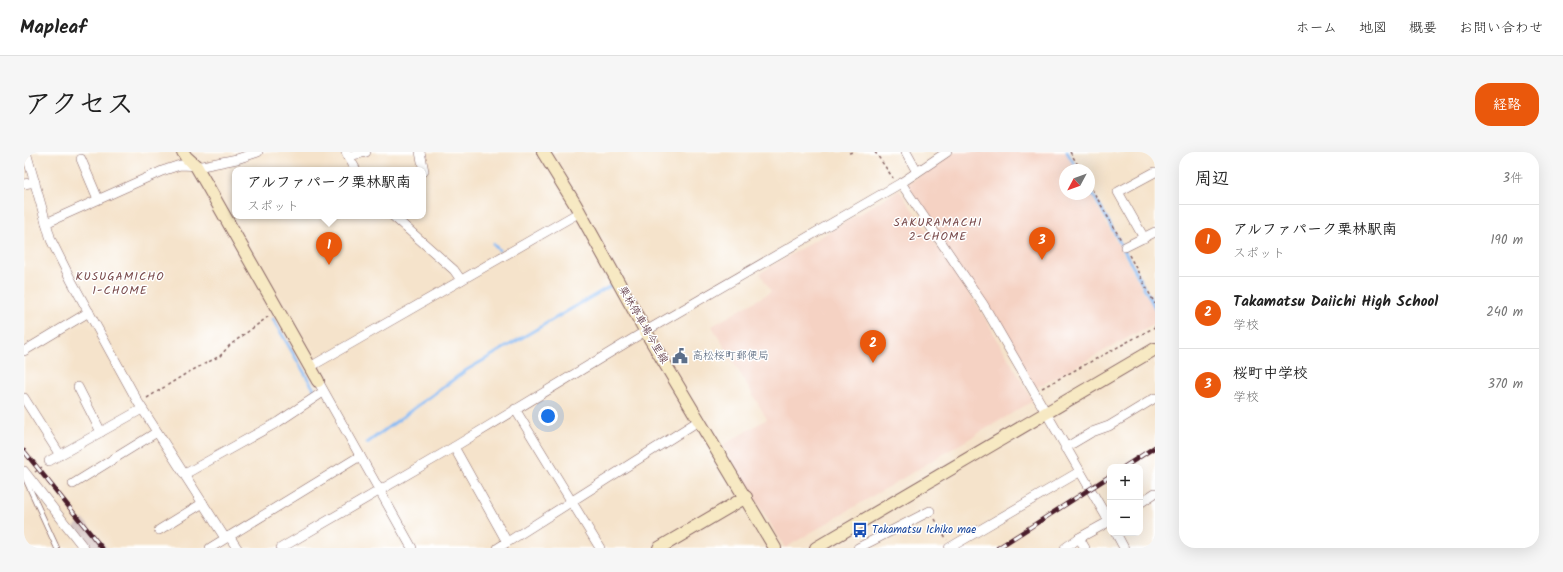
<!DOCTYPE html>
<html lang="ja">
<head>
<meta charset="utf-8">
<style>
  body { margin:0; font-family:Kalam,"Klee One",sans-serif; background:#f6f6f6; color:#222 }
  .controls { position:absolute; right:12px; bottom:12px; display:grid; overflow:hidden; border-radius:8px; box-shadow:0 4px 16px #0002 }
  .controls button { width:36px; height:36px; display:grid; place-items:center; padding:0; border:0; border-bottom:1px solid #e0e0e0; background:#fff; color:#222; font:20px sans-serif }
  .compass { position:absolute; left:1035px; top:12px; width:36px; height:36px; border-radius:50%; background:#fff; box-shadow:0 4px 16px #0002; rotate:229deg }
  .you { position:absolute; left:524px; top:264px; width:14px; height:14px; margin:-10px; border:3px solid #fff; border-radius:50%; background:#1a73e8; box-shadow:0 0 0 6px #1a73e833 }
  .badge { display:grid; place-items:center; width:26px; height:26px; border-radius:50%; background:#ea580c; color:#fff; font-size:13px; font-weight:700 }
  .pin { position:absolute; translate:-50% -33px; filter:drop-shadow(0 1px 2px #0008) }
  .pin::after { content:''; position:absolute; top:21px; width:14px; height:12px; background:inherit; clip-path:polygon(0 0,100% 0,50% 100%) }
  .popup { position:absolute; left:208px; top:15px; width:194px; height:52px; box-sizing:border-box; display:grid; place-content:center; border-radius:8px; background:#fff; filter:drop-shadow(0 1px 3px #0005); font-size:13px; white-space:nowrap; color:#767676 }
  .popup b { font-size:15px; color:#222 }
  .popup::after { content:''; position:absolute; left:50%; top:100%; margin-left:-8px; border:8px solid transparent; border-top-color:#fff }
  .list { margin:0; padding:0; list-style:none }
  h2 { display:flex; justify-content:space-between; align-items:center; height:52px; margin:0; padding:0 16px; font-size:17px }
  h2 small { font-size:13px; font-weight:400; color:#767676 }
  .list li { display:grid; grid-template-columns:26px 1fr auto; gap:12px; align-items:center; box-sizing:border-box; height:72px; padding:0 16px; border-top:1px solid #e0e0e0 }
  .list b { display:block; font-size:15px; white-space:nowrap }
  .list p { margin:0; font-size:13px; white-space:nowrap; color:#767676 }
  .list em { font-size:13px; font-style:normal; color:#767676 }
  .map { position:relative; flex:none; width:1131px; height:396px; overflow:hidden; border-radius:16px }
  header { display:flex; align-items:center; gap:24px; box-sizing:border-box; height:56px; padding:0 20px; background:#fff; border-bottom:1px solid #e0e0e0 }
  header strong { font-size:19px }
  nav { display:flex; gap:22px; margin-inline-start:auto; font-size:14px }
  .intro { display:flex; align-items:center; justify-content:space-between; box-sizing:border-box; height:96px; padding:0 24px }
  h1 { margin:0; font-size:28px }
  .button { padding:10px 18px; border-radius:16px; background:#ea580c; color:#fff; font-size:14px; font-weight:700 }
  main { display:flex; gap:24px; padding:0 24px }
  aside { flex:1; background:#fff; border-radius:16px; box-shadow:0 4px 16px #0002 }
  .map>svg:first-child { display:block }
  .built { fill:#f5d2c3 }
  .industrial { fill:#d1bfbd }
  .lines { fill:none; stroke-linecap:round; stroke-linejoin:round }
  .stream { stroke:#86baf4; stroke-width:3 }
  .lane-casing { stroke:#866463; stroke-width:6 }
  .street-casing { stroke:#866463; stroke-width:10 }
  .secondary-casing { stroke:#866463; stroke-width:14 }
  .path { stroke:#866463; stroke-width:1.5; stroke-dasharray:3 3; stroke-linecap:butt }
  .lane { stroke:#fff; stroke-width:4.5 }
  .street { stroke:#fff; stroke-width:9 }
  .secondary { stroke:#f7e9c3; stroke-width:12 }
  .rail-casing { stroke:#4a1f2b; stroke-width:4.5 }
  .rail { stroke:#fff; stroke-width:3; stroke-dasharray:9; stroke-linecap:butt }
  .labels { text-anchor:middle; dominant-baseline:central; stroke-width:3; stroke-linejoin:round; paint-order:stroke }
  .street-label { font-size:11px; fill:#4a1f2b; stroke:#fff }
  .service-label { font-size:11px; fill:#4e5e75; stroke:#fff; text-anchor:start }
  .transit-label { font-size:11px; fill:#164399; stroke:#fff; text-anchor:start }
  .neighbourhood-label { font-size:12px; letter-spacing:1px; fill:#7a4c4d; stroke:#fff }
</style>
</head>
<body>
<header>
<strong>Mapleaf</strong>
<nav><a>ホーム</a><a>地図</a><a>概要</a><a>お問い合わせ</a></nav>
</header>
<div class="intro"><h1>アクセス</h1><a class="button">経路</a></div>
<main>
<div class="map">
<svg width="1131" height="396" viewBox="0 0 1131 396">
  <rect width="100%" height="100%" fill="#fff"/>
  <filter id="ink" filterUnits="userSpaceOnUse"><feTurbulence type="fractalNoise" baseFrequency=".025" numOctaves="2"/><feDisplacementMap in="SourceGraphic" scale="8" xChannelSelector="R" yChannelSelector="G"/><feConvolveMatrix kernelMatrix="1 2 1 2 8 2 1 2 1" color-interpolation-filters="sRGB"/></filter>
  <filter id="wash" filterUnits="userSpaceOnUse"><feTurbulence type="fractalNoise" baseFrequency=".012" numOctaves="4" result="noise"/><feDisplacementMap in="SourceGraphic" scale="16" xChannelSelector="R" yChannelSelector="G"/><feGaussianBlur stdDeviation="0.9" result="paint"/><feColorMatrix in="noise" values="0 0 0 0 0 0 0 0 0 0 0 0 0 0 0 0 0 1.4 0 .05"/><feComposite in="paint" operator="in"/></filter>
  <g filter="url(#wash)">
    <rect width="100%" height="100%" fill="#f5e3cb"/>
    <g class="built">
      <path d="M931 0H1041L1052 18H1041V42H1065V40L1131 160V171L1012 236 882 33Z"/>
      <path d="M875 38 954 154 1009 249 761 396 699 293 743 267 688 174 747 140 736 121Z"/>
    </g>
    <path class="industrial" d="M59 367 83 396H65L49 376Z"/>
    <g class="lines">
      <g class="stream">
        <path d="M1043 0 1054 18"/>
        <path d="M1065 36 1082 65 1131 156"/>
        <path d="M469 92 475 98"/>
        <path d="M249 167 291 239"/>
        <path d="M343 291 441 219 588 133"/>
      </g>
    </g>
  </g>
  <g filter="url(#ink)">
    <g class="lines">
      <defs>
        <path id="lane" d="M0 324 33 396"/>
        <g id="street">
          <path d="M2 0 27 88 47 128 114 250 201 386"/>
          <path d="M322 0 332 18"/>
          <path d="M396 0 400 19"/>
          <path d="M882 0 893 20"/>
          <path d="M324 4 342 0"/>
          <path d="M57 7 74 47"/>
          <path d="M877 31 959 152 1086 371"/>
          <path d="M0 32 11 30"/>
          <path d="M369 64 430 118 437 128"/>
          <path d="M22 71 138 19 156 13 178 14 213 7 234 0"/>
          <path d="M1120 86 1094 40 1131 20"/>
          <path d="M1101 95 1131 80"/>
          <path d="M0 199 65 160"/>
          <path d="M286 215 556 60"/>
          <path d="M294 229 388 396"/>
          <path d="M54 235 77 280"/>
          <path d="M0 246 36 303"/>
          <path d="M491 257 576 396"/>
          <path d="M430 295 483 390"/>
          <path d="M1041 296 1068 280 1085 274 1131 246"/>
          <path d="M25 309 118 257"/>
          <path d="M0 319 60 396"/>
          <path d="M161 322 254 270 299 240"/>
          <path d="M49 332 133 280"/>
          <path d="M1116 351 1131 341"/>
          <path d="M135 378 179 351"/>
          <path d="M1092 381 1100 396"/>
          <path d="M205 384 213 396"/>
          <path d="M1055 386 1061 396"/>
          <path d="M186 396 336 304"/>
          <path d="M257 396 430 295 615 183 877 31 923 0"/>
          <path d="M474 396 676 268"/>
          <path d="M834 396 906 359"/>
          <path d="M925 396 1055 320"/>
          <path d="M1041 396 1055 386 1086 369"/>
        </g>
        <g id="secondary">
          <path d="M159 0 162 5 172 14 183 33 294 229"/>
          <path d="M519 0 551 52 622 180 751 396"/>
          <path d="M635 396 722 345"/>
          <path d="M792 396 1131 197"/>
        </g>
      </defs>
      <use href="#lane" class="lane-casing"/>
      <use href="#street" class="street-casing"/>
      <use href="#secondary" class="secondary-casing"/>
      <g class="path">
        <path d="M851 0 869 26"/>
        <path d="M1046 0 1057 18"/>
        <path d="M825 1 829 0"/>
        <path d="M1065 32 1097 88"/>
        <path d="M1105 103 1131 152"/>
        <path d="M1018 236 1131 175"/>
        <path d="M123 246 163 221 196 204 206 193 245 164"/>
        <path d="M11 320 18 315"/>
        <path d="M911 367 923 388"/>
      </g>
      <use href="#lane" class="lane"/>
      <use href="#street" class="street"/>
      <use href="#secondary" class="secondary"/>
      <defs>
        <g id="rail">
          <path d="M0 299 78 396"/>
          <path d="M1100 315 1131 295"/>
          <path d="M974 396 1086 324"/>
        </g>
      </defs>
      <use href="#rail" class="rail-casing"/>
      <use href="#rail" class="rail"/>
    </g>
  </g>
  <defs>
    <symbol id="civic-bare" viewBox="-9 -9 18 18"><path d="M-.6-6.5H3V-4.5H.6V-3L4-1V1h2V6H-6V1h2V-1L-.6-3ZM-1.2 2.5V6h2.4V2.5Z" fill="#5c6f8a" stroke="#fff" stroke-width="2.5" paint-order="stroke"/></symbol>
    <symbol id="bus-bare" viewBox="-9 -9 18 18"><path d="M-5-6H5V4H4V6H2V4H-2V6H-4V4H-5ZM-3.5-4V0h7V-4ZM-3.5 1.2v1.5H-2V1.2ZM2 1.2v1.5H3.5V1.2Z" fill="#1a4fb4" stroke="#fff" stroke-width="2.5" paint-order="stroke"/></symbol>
  </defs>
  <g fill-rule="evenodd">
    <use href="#civic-bare" x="645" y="193" width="22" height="22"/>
    <use href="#bus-bare" x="825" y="367" width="22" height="22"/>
  </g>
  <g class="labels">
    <g class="street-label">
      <text transform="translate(619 173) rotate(60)">栗林停車場今里線</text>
    </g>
    <g class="service-label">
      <text x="668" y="204">高松桜町郵便局</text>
    </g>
    <g class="transit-label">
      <text x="848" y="378">Takamatsu Ichiko mae</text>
    </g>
    <g class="neighbourhood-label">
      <text x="914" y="70">SAKURAMACHI<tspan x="914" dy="14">2-CHOME</tspan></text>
      <text x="96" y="124">KUSUGAMICHO<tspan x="96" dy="14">1-CHOME</tspan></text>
    </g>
  </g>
</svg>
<div class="controls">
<button>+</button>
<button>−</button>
</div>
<svg class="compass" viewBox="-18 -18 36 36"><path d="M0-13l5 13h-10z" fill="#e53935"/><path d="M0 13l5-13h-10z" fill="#767676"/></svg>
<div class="you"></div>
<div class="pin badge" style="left:305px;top:113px">1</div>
<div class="popup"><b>アルファパーク栗林駅南</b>スポット</div>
<div class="pin badge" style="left:849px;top:211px">2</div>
<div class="pin badge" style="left:1018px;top:108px">3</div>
</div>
<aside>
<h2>周辺<small>3件</small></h2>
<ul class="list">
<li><span class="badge">1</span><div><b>アルファパーク栗林駅南</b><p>スポット</p></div><em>190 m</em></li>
<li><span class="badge">2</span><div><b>Takamatsu Daiichi High School</b><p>学校</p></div><em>240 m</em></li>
<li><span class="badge">3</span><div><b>桜町中学校</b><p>学校</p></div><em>370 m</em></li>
</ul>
</aside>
</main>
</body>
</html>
